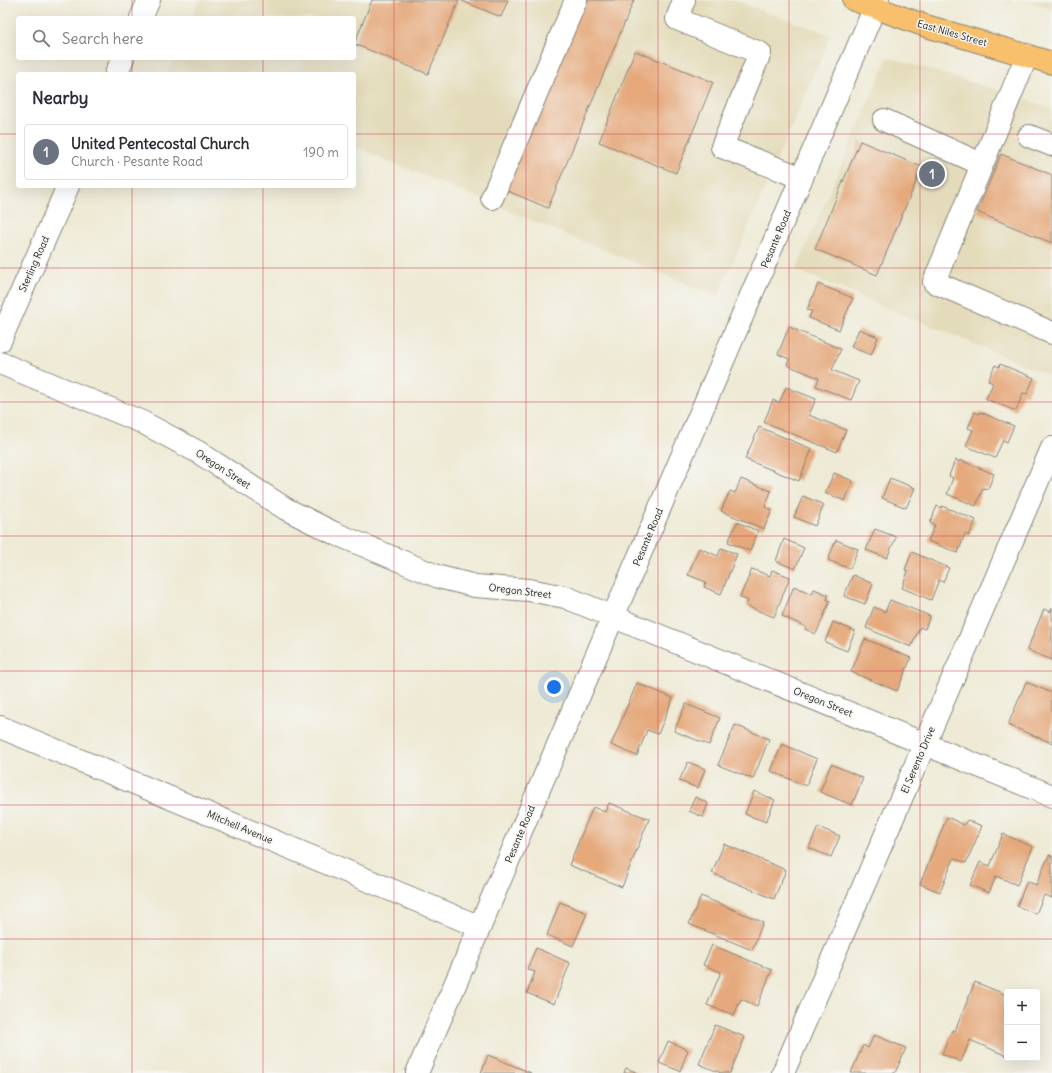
<!DOCTYPE html>
<html lang="en">
<head>
<meta charset="utf-8">
<style>
  body { margin:0; font-family:Delius,sans-serif; background:#f7f7f7; color:#2b2b33 }
  .controls { position:absolute; right:12px; bottom:12px; display:grid; overflow:hidden; border-radius:4px; box-shadow:0 4px 16px #0002 }
  .controls button { width:36px; height:36px; display:grid; place-items:center; padding:0; border:0; border-bottom:1px solid #e1e1e2; background:#fff; color:#2b2b33; font:20px sans-serif }
  .you { position:absolute; left:554px; top:687px; width:14px; height:14px; margin:-10px; border:3px solid #fff; border-radius:50%; background:#1a73e8; box-shadow:0 0 0 6px #1a73e833 }
  .badge { display:grid; place-items:center; width:26px; height:26px; border-radius:50%; background:#b45309; color:#fff; font-size:13px; font-weight:700 }
  .pin { position:absolute; translate:-50% -50%; border:2px solid #fff; box-shadow:0 1px 4px #0006 }
  .list { margin:0; padding:0; list-style:none }
  h2 { display:flex; justify-content:space-between; align-items:center; height:52px; margin:0; padding:0 16px; font-size:17px }
  h2 small { font-size:13px; font-weight:400; color:#7c7c81 }
  .list li { display:grid; grid-template-columns:26px 1fr auto; gap:12px; align-items:center; box-sizing:border-box; height:56px; margin:0 8px 8px; padding:0 8px; border:1px solid #e1e1e2; border-radius:4px }
  .list b { display:block; font-size:15px; white-space:nowrap }
  .list p { margin:0; font-size:13px; white-space:nowrap; color:#7c7c81 }
  .list em { font-size:13px; font-style:normal; color:#7c7c81 }
  .icon { flex:none; width:22px; height:22px; fill:none; stroke:currentColor; stroke-width:2; stroke-linecap:round; stroke-linejoin:round }
  .map { position:relative; flex:none; width:1052px; height:1073px; overflow:hidden }
  .search { position:absolute; background:#fff; box-shadow:0 4px 16px #0002; left:16px; top:16px; width:340px; height:44px; display:flex; align-items:center; gap:10px; box-sizing:border-box; padding:0 14px; border-radius:4px; color:#7c7c81; font-size:15px }
  .panel { position:absolute; background:#fff; box-shadow:0 4px 16px #0002; left:16px; top:72px; width:340px; height:116px; border-radius:4px }
  .map>svg:first-child { display:block }
  .built { fill:#e4dbba }
  .building { fill:#e5a97c }
  .lines { fill:none; stroke-linecap:round; stroke-linejoin:round }
  .minor-casing { stroke:#858378; stroke-width:24 }
  .major-casing { stroke:#858378; stroke-width:24 }
  .minor { stroke:#fff; stroke-width:22 }
  .major { stroke:#f8bf6c; stroke-width:22 }
  .grid { fill:none; stroke:#d1495b; stroke-width:1; stroke-opacity:0.55 }
  .labels { text-anchor:middle; dominant-baseline:central; stroke-width:3; stroke-linejoin:round; paint-order:stroke }
  .street-label { font-size:10px; fill:#1c1c1c; stroke:#f6f6f2 }
</style>
</head>
<body>
<div class="map">
<svg width="1052" height="1073" viewBox="0 0 1052 1073">
  <rect width="100%" height="100%" fill="#f6f6f2"/>
  <filter id="ink" filterUnits="userSpaceOnUse"><feTurbulence type="fractalNoise" baseFrequency=".025" numOctaves="2"/><feDisplacementMap in="SourceGraphic" scale="8" xChannelSelector="R" yChannelSelector="G"/><feConvolveMatrix kernelMatrix="1 2 1 2 8 2 1 2 1" color-interpolation-filters="sRGB"/></filter>
  <filter id="wash" filterUnits="userSpaceOnUse"><feTurbulence type="fractalNoise" baseFrequency=".012" numOctaves="4" result="noise"/><feDisplacementMap in="SourceGraphic" scale="16" xChannelSelector="R" yChannelSelector="G"/><feGaussianBlur stdDeviation="0.9" result="paint"/><feColorMatrix in="noise" values="0 0 0 0 0 0 0 0 0 0 0 0 0 0 0 0 0 1.4 0 .05"/><feComposite in="paint" operator="in"/></filter>
  <g filter="url(#wash)">
    <rect width="100%" height="100%" fill="#eeead5"/>
    <g class="built">
      <path d="M199 0H733L831 35 718 297 354 147V74H170L167 73 173 58H354V18H191Z"/>
      <path d="M1027 0H1052V10Z"/>
      <path d="M888 57 1026 99 1052 109V372L1051 376 796 270Z"/>
    </g>
    <g id="blocks">
      <g class="building">
        <path d="M372 0H459L428 74 354 44Z"/>
        <path d="M460 0H508L501 17Z"/>
        <path d="M581 0H634L548 208 503 189Z"/>
        <path d="M635 51 713 82 676 173 599 142Z"/>
        <path d="M860 141 922 167 877 275 815 249Z"/>
        <path d="M1001 154 1052 175V243L977 212Z"/>
        <path d="M818 284 853 298 839 330 809 318 812 311 807 310Z"/>
        <path d="M789 327 841 349 832 370 859 381 851 400 816 386 819 378 787 365 789 359 778 354Z"/>
        <path d="M859 329 878 337 871 355 851 347Z"/>
        <path d="M1000 364 1034 378 1027 394 1023 393 1016 411 986 399 993 383 988 381 995 365 999 367Z"/>
        <path d="M786 387 816 399 809 415 846 430 837 452 764 422 773 400 779 403Z"/>
        <path d="M975 412 979 414 980 412 1014 426 1007 442 1003 440 995 458 966 446 973 430 968 428Z"/>
        <path d="M759 427 812 449 799 481 745 459Z"/>
        <path d="M955 460 960 462V460L994 474 988 489 983 488 976 506 947 494 953 478 949 476Z"/>
        <path d="M834 473 853 481 845 501 825 493Z"/>
        <path d="M890 478 915 488 906 508 882 498Z"/>
        <path d="M741 479 771 491 765 507 772 510 764 529 721 511 730 491 735 493Z"/>
        <path d="M803 496 824 505 815 526 794 517Z"/>
        <path d="M937 506 941 508 942 506 976 520 969 536 965 534 958 553 928 541 935 525 930 523Z"/>
        <path d="M737 522 758 531 750 551 728 542Z"/>
        <path d="M875 529 896 537 887 558 866 550Z"/>
        <path d="M784 539 804 548 795 569 776 561Z"/>
        <path d="M836 540 858 549 850 569 828 560Z"/>
        <path d="M699 548 718 556 721 548 737 554 721 594 704 587 706 582 688 575Z"/>
        <path d="M912 552 949 568 943 582 939 580 931 600 902 588 908 571 905 570Z"/>
        <path d="M752 569 770 576 772 570 790 577 774 617 746 606 748 601 740 597Z"/>
        <path d="M853 575 873 584 865 604 844 596Z"/>
        <path d="M794 586 812 594 814 589 828 595 827 600 830 601 816 634 805 629 806 627 782 616Z"/>
        <path d="M890 600 930 616 925 629 920 627 911 647 866 628 874 607 885 612Z"/>
        <path d="M1052 608V660L1027 650 1044 609 1050 612Z"/>
        <path d="M833 622 855 631 847 651 825 642Z"/>
        <path d="M865 639 911 658 897 691 851 672Z"/>
        <path d="M1026 682 1052 693V743L1008 725Z"/>
        <path d="M637 683 673 698 658 734 647 730 637 756 611 745Z"/>
        <path d="M686 704 720 718 709 745 674 731Z"/>
        <path d="M735 725 769 739 753 779 718 765Z"/>
        <path d="M782 744 817 759 806 786 771 771Z"/>
        <path d="M688 762 705 769 698 788 679 781Z"/>
        <path d="M831 764 863 778 852 805 820 792Z"/>
        <path d="M754 791 775 800 766 822 745 814Z"/>
        <path d="M695 797 708 803 703 817 689 811Z"/>
        <path d="M609 803 649 819 622 887 569 865 593 807 605 812Z"/>
        <path d="M947 817 964 825 967 820 982 826 966 863 954 858 940 892 920 884Z"/>
        <path d="M818 827 840 836 831 857 809 848Z"/>
        <path d="M1003 834 1033 847 1017 885 996 876 989 893 970 885 980 862 990 866Z"/>
        <path d="M724 844 786 870 774 899 712 873Z"/>
        <path d="M1049 855 1052 856V898L1044 895 1036 914 1017 906 1027 881 1036 885Z"/>
        <path d="M701 896 763 922 752 950 689 924Z"/>
        <path d="M560 902 587 913 573 946 547 935Z"/>
        <path d="M712 945 772 970 757 1006 741 999 734 1015 707 1005 721 972 703 965Z"/>
        <path d="M536 948 570 963 554 1004 527 993 535 972 527 969Z"/>
        <path d="M975 982 1007 995V1056L970 1040 961 1062 942 1054 952 1030 955 1031Z"/>
        <path d="M715 1025 745 1037 730 1073H721L699 1064Z"/>
        <path d="M874 1035 906 1048 895 1073H851L863 1045 868 1048Z"/>
        <path d="M668 1041 688 1050 680 1071 659 1063Z"/>
        <path d="M488 1055 531 1073H481Z"/>
        <path d="M626 1068 638 1073H624Z"/>
      </g>
    </g>
  </g>
  <g filter="url(#ink)">
    <use href="#blocks" fill-opacity="0" stroke="#858378" stroke-width="1"/>
    <g class="lines">
      <defs>
        <g id="minor">
          <path d="M684 0 677 19 760 53 722 147 802 178"/>
          <path d="M141 18 149 0"/>
          <path d="M1027 55 934 282 1052 333"/>
          <path d="M116 74 123 58"/>
          <path d="M884 120 981 164"/>
          <path d="M1029 136 1052 145"/>
          <path d="M492 198 576 0"/>
          <path d="M0 341 68 186"/>
          <path d="M0 363 142 422 198 452 286 509 334 533 439 577 475 586 529 590 565 597 1052 796"/>
          <path d="M0 727 480 927"/>
          <path d="M417 1073 878 0"/>
          <path d="M783 1073 1052 448"/>
        </g>
        <path id="major" d="M854 0 926 26 1052 63"/>
      </defs>
      <use href="#minor" class="minor-casing"/>
      <use href="#major" class="major-casing"/>
      <use href="#minor" class="minor"/>
      <use href="#major" class="major"/>
    </g>
  </g>
  <path class="grid" d="M132 0V18M263 0V18M394 0V1073M526 0V1073M658 0V1073M789 0V1073M920 0V1073M132 58V74M263 58V74M0 134H18M354 134H1052M132 186V1073M263 186V1073M0 268H1052M0 402H1052M0 536H1052M0 671H1052M0 805H1052M0 939H1052"/>
  <g class="labels">
    <g class="street-label">
      <text transform="translate(952 33) rotate(16)">East Niles Street</text>
      <text transform="translate(776 239) rotate(-67)">Pesante Road</text>
      <text transform="translate(34 264) rotate(-66)">Sterling Road</text>
      <text transform="translate(223 469) rotate(33)">Oregon Street</text>
      <text transform="translate(648 537) rotate(-67)">Pesante Road</text>
      <text transform="translate(520 591) rotate(7)">Oregon Street</text>
      <text transform="translate(823 702) rotate(22)">Oregon Street</text>
      <text transform="translate(918 760) rotate(-67)">El Serento Drive</text>
      <text transform="translate(240 827) rotate(23)">Mitchell Avenue</text>
      <text transform="translate(520 834) rotate(-67)">Pesante Road</text>
    </g>
  </g>
</svg>
<div class="controls">
<button>+</button>
<button>−</button>
</div>
<div class="you"></div>
<div class="pin badge" style="left:932px;top:174px;background:#6b7280">1</div>
<div class="search"><svg class="icon" aria-label="search" viewBox="0 0 24 24"><circle cx="10" cy="10" r="6"/><path d="M15 15l6 6"/></svg>Search here</div>
<section class="panel">
<h2>Nearby<small></small></h2>
<ul class="list">
<li><span class="badge" style="background:#6b7280">1</span><div><b>United Pentecostal Church</b><p>Church · Pesante Road</p></div><em>190 m</em></li>
</ul>
</section>
</div>
</body>
</html>
